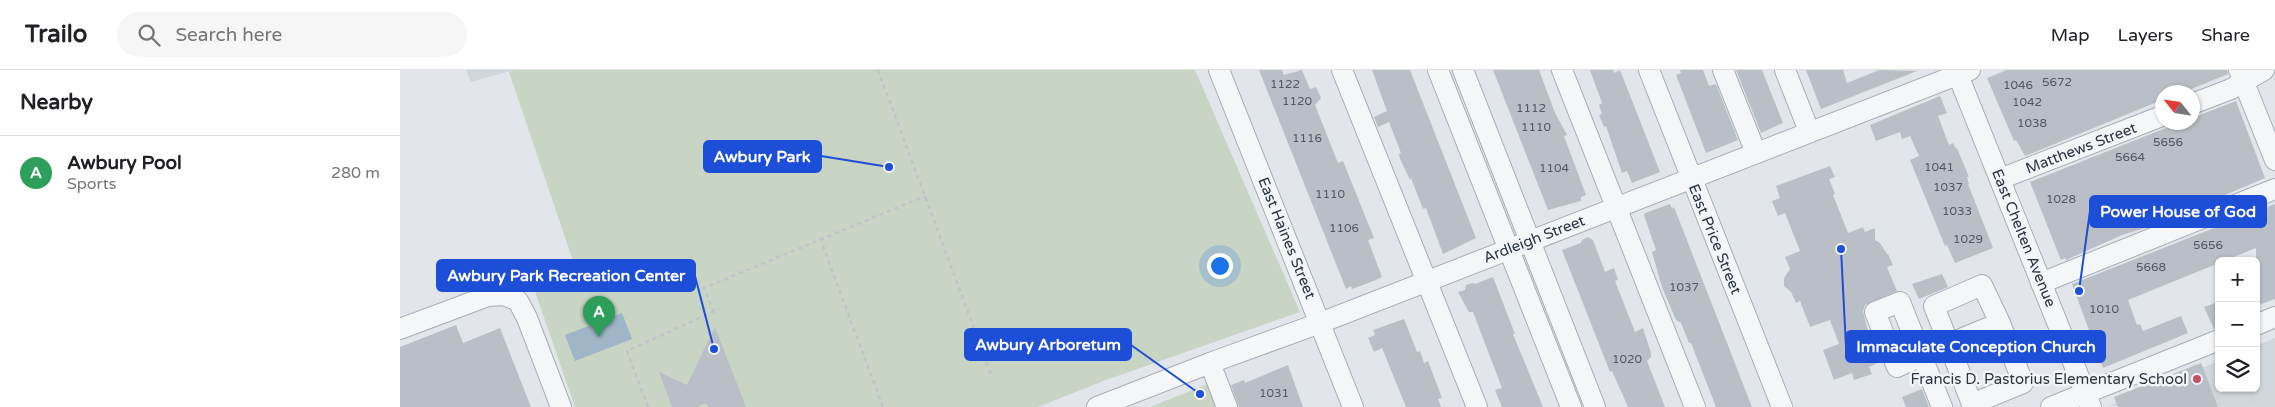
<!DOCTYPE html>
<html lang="en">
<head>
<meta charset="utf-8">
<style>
  body { margin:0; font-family:"Varela Round",sans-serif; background:#f6f6f6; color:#202124 }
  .controls { position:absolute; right:15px; bottom:15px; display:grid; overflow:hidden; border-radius:8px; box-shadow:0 1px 4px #0004 }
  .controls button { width:45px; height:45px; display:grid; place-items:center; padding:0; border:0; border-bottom:1px solid #e0e0e0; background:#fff; color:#202124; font:25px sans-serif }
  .compass { position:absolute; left:1755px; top:15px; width:45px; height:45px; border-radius:50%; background:#fff; box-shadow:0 1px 4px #0004; rotate:300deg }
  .you { position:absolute; left:819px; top:195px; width:18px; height:18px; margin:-12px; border:4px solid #fff; border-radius:50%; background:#1a73e8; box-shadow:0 0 0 8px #1a73e833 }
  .badge { display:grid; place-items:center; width:32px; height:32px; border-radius:50%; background:#1a73e8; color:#fff; font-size:16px; font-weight:700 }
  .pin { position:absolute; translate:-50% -41px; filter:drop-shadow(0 1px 2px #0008) }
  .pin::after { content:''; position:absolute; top:26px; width:18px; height:15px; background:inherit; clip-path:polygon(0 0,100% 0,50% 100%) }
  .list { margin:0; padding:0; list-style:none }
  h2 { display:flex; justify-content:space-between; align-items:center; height:65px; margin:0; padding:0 20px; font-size:21px }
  h2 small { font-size:16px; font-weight:400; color:#757577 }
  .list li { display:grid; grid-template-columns:32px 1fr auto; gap:15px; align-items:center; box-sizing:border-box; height:75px; padding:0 20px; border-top:1px solid #e0e0e0 }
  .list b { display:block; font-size:19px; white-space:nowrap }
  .list p { margin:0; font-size:16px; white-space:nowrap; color:#757577 }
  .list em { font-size:16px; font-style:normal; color:#757577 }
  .icon { flex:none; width:28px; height:28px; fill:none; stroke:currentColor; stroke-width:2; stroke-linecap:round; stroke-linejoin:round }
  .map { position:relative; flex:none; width:1875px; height:337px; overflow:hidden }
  header { display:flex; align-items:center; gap:30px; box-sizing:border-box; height:70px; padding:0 25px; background:#fff; border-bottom:1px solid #e0e0e0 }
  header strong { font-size:24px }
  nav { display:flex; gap:28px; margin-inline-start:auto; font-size:18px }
  .search { width:350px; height:45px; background:#f6f6f6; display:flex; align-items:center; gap:12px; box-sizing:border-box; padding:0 18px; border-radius:28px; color:#757577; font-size:19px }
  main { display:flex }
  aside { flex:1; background:#fff }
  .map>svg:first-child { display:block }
  .built { fill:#d1d5dc }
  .green { fill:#c8d4c4 }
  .water { fill:#9fb5c8 }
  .building { fill:#babfc7 }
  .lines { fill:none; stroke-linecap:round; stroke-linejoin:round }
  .minor-casing { stroke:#a7adb4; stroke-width:22 }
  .path { stroke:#c0c4c9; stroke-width:2.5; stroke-dasharray:4 4; stroke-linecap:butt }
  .minor { stroke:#f5f6f8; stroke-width:20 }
  .poi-dot { fill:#c94d64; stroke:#f2f4f7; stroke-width:2 }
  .labels { text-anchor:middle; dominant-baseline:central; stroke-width:5; stroke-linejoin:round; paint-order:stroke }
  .number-label { font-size:12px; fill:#4f5763 }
  .street-label { font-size:15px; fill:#2b3442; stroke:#f2f4f7 }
  .poi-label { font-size:15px; fill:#2b3442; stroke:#f2f4f7; text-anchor:end }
  .leader { fill:none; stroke:#1d4ed8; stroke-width:2 }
  .callout-dot { fill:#1d4ed8; stroke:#f2f4f7; stroke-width:2 }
  .callout { fill:#1d4ed8; stroke:#1d4ed8; stroke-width:2 }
  .callout-label { font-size:16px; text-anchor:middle; font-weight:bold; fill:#fff }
</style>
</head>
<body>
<header>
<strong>Trailo</strong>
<div class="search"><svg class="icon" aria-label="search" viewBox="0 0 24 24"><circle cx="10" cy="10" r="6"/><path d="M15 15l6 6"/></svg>Search here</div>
<nav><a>Map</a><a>Layers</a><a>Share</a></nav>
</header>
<main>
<aside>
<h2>Nearby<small></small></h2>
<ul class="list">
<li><span class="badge" style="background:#2e9e5b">A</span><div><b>Awbury Pool</b><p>Sports</p></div><em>280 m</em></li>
</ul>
</aside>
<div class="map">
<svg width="1875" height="337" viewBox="0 0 1875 337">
  <rect width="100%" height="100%" fill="#e2e6ea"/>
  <g class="built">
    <path d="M66 0H114L71 12Z"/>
    <path d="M1875 268V337L1709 336 1819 291V318H1856V276Z"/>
  </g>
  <g class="green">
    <path d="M114 0H795L900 242 706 310 638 337H175L130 207 173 191 109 2Z"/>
    <path d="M813 312 823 337H750Z"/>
  </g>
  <path class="water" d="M222 243 232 269 175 291 165 265Z"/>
  <g class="building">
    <path d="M859 0H882L884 5 902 0 910 19 916 17 921 28 915 35 938 93 943 91 974 168 968 170 982 207 976 210 952 219 951 216 946 219Z"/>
    <path d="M972 0H1010L1076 168 1043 184 1026 138 1023 139 1011 108 1010 110 1000 89 999 84 1001 83 989 52 978 57 974 47 987 41Z"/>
    <path d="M1093 0H1139L1155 43 1167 65 1164 66 1186 125 1181 127V131L1148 140Z"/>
    <path d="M1190 0H1213L1214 3 1220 0 1260 102 1232 113 1227 101 1222 103 1206 56 1204 57 1199 45 1202 44 1199 35 1202 33Z"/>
    <path d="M1280 0H1303L1309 16 1316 14 1338 70 1306 83 1276 5 1281 3Z"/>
    <path d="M1336 0H1362L1383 53 1361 63Z"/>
    <path d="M1406 0H1443L1447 13 1479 0 1517 1 1421 39Z"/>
    <path d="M1607 0H1827L1828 4 1784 22H1762V30L1625 86 1616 70 1614 71 1587 8Z"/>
    <path d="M1540 26 1547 43 1538 46 1549 75 1553 73 1556 79 1557 78 1569 107H1567L1569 114H1568L1593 178 1555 193 1547 175 1545 176 1510 90 1519 86 1510 66 1502 69 1500 62 1476 71 1470 55Z"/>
    <path d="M1836 31 1865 108 1752 156 1722 165 1666 190 1665 188 1661 190 1630 112 1781 52H1792V48Z"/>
    <path d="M1430 96 1435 107 1429 109 1435 124 1433 125 1448 163 1463 157 1465 162 1475 158V170L1480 173 1487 184H1488L1493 195 1487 197 1497 221 1465 235 1463 241 1466 254 1480 292 1469 297 1472 304 1454 310 1452 303 1434 310 1423 280 1439 274 1430 250 1410 257 1400 231 1396 233 1391 222 1384 216V208L1390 199 1385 187 1400 181 1385 143 1378 146 1372 131 1380 128 1376 116Z"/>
    <path d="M1270 134 1272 139 1274 137 1352 337H1316L1291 273H1289L1281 253 1276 250 1262 217 1252 182 1256 180 1244 145 1245 143Z"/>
    <path d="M1875 134V229L1856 236V178L1824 191H1819V193L1728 230 1737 255 1740 254 1743 261 1781 246 1788 263 1703 298 1672 214Z"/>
    <path d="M1188 167 1193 170 1205 202 1214 198 1218 210 1215 211 1235 262 1243 258 1251 283V287L1247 291 1265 337H1228L1212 301 1210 302 1162 180 1181 173 1182 170Z"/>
    <path d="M1542 204 1548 217 1519 229 1512 214Z"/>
    <path d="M1093 207 1115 264H1113L1143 337H1102L1095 320 1102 318 1073 242H1069L1058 222 1065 220 1066 215 1073 213 1075 214Z"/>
    <path d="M1815 233 1819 241V258L1814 259 1804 237Z"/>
    <path d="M1004 249 1017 282 1020 281 1024 293 1028 291 1042 328 1038 329 1041 337H1006L982 278 974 282 968 268 975 265 973 260Z"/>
    <path d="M56 255 63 273 100 258 131 337H0V277Z"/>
    <path d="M315 257 346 337H308L306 333 297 337H272L259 302 287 315Z"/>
    <path d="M1801 293 1818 337H1718L1714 327Z"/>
    <path d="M888 295 903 337H839L831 315 844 310 845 313Z"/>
    <path d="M1522 319 1529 337H1506L1502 327Z"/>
  </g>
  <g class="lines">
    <defs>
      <g id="minor">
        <path d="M819 0 953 337"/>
        <path d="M942 0 1077 337"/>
        <path d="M1038 0 1171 337"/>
        <path d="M1063 0 1195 337"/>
        <path d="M1162 0 1295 337"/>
        <path d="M1249 0 1382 337"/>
        <path d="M1323 0 1356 83"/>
        <path d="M1385 0 1409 61"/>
        <path d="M1556 0 1691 337"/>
        <path d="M1839 0 1875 90"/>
        <path d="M1792 34 1831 19 1864 0"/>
        <path d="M1600 109 1762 46"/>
        <path d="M1641 213 1875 119"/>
        <path d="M1856 255 1875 247"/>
        <path d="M0 259 88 226 104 225 118 231 127 248 161 337"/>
        <path d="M810 293 827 337"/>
        <path d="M697 337 810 293 920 253 1570 0"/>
        <path d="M1542 337 1500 232 1475 242 1497 297C1531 281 1565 267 1600 253L1623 313 1572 334 1534 236 1582 215 1600 253"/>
        <path d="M1651 337 1819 270"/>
      </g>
    </defs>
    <use href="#minor" class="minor-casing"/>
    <g class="path">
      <path d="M478 0 591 304"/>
      <path d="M420 168 483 337"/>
      <path d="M314 242 304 218 525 126"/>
      <path d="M248 337 227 281 319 239"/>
    </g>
    <use href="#minor" class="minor"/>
  </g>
  <circle class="poi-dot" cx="1797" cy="309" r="5"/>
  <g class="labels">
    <g class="number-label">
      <text x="1657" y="12">5672</text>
      <text x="885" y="14">1122</text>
      <text x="1618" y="15">1046</text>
      <text x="897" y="31">1120</text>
      <text x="1627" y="32">1042</text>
      <text x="1131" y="38">1112</text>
      <text x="1632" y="53">1038</text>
      <text x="1136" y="57">1110</text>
      <text x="907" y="68">1116</text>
      <text x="1768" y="72">5656</text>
      <text x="1730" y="87">5664</text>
      <text x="1539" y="97">1041</text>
      <text x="1154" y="98">1104</text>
      <text x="1548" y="117">1037</text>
      <text x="930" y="124">1110</text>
      <text x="1661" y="129">1028</text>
      <text x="1557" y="141">1033</text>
      <text x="944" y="158">1106</text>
      <text x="1568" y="169">1029</text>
      <text x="1808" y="175">5656</text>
      <text x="1751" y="197">5668</text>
      <text x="1284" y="217">1037</text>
      <text x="1704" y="239">1010</text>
      <text x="1227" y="289">1020</text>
      <text x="874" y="323">1031</text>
    </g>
    <g class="street-label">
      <text transform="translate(1681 78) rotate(-21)">Matthews Street</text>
      <text transform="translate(887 168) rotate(68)">East Haines Street</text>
      <text transform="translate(1624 168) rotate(68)">East Chelten Avenue</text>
      <text transform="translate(1134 169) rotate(-21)">Ardleigh Street</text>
      <text transform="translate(1315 169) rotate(68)">East Price Street</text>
    </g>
    <g class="poi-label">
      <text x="1787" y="309">Francis D. Pastorius Elementary School</text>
    </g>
  </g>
  <path class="leader" d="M489 97L421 86M1679 221L1690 141M314 279L295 206M800 324L731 275M1441 179L1446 277"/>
  <g class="callout-dot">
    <circle cx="489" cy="97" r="5"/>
    <circle cx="1679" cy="221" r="5"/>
    <circle cx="314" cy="279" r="5"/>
    <circle cx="800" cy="324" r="5"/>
    <circle cx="1441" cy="179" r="5"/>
  </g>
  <g class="callout">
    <rect x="304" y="71" width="117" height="31" rx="5"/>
    <rect x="1690" y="126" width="176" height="31" rx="5"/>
    <rect x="37" y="190" width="258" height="31" rx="5"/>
    <rect x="565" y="259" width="166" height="31" rx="5"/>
    <rect x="1446" y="261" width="259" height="31" rx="5"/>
  </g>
  <g class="callout-label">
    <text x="362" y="92">Awbury Park</text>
    <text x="1778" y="147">Power House of God</text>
    <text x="166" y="211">Awbury Park Recreation Center</text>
    <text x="648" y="280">Awbury Arboretum</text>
    <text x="1576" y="282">Immaculate Conception Church</text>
  </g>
</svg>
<div class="controls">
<button>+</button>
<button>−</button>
<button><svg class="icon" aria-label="layers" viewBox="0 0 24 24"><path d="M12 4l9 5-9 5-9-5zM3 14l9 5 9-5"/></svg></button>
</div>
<svg class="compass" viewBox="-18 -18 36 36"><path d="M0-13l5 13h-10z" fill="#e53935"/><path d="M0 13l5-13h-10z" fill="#757577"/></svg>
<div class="you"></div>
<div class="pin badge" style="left:199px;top:267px;background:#2e9e5b">A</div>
</div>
</main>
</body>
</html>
